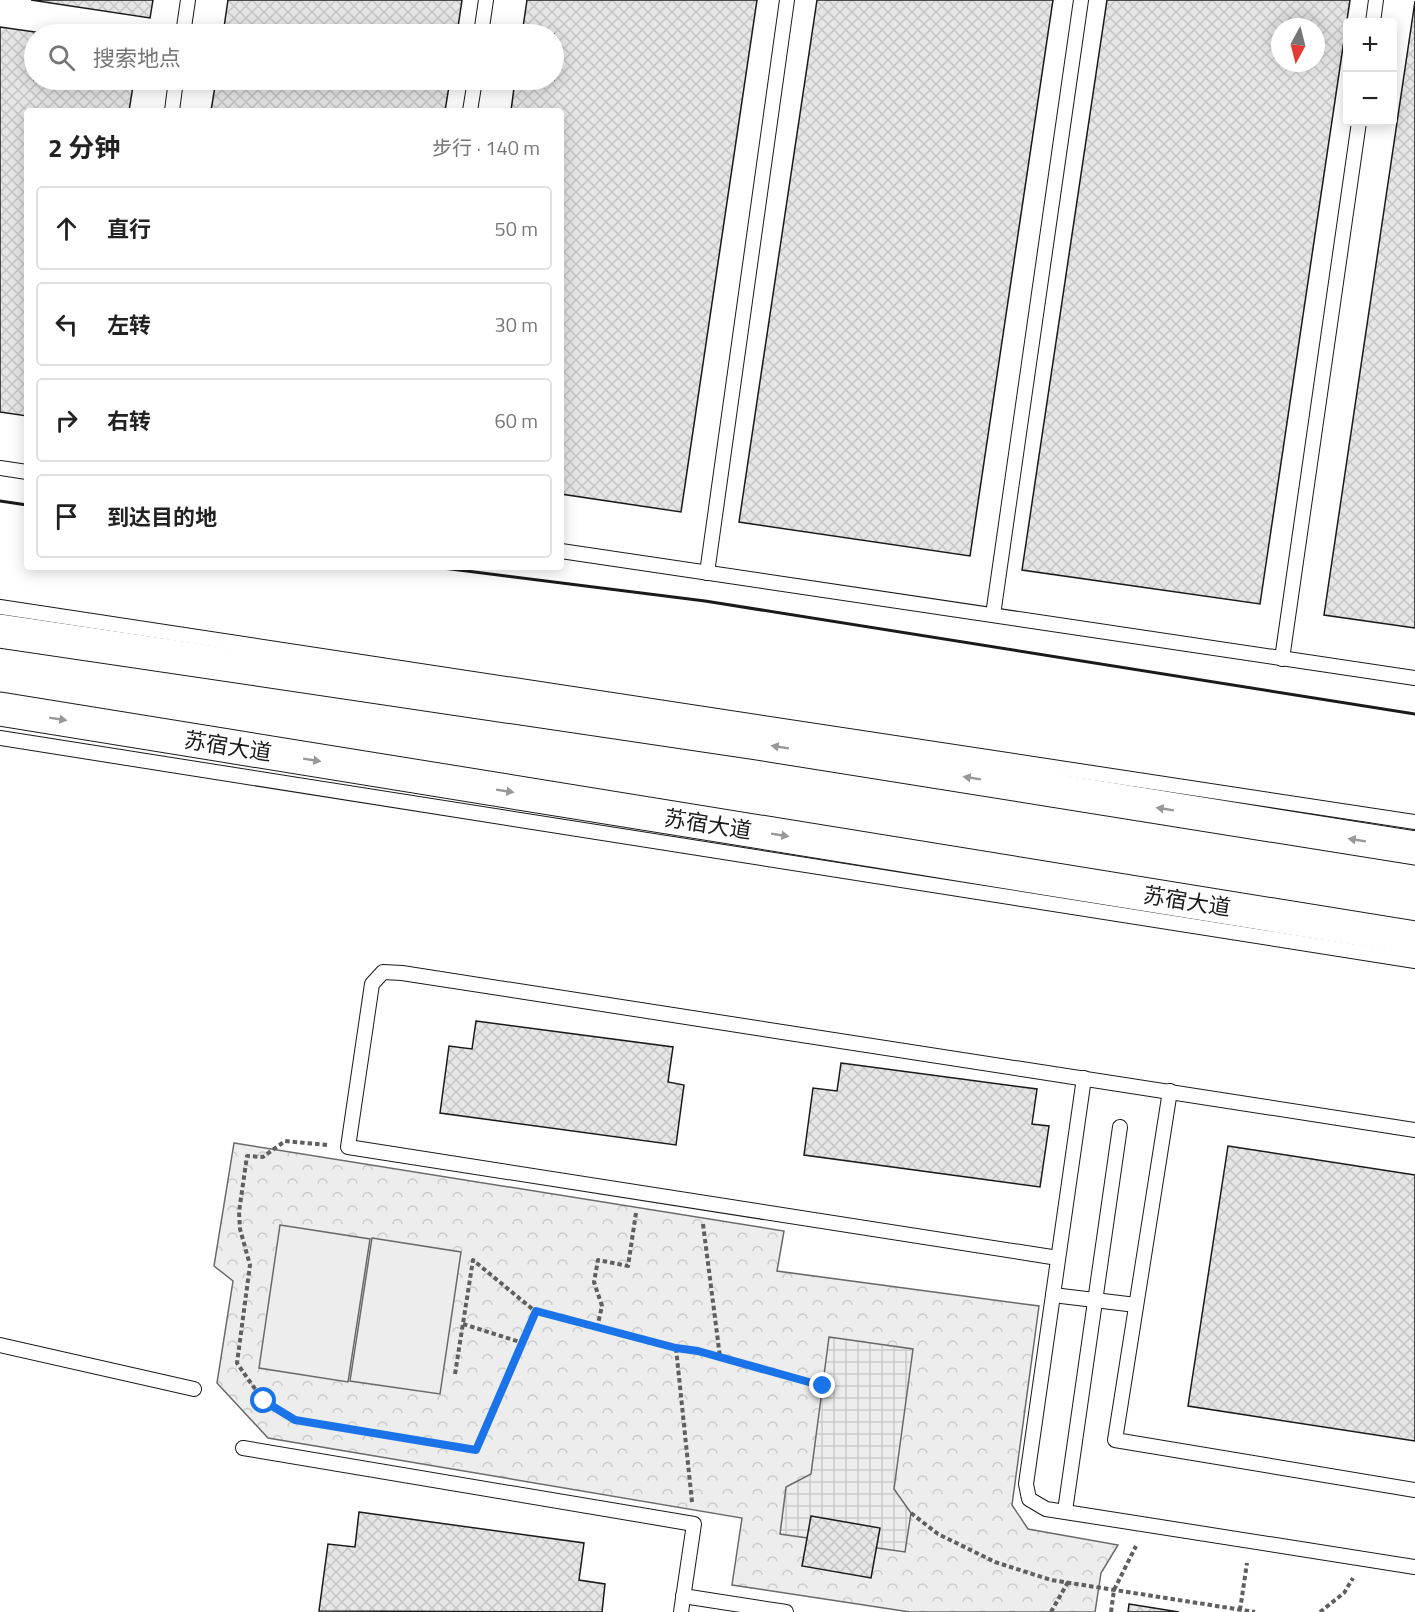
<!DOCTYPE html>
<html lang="zh">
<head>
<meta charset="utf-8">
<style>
  body { margin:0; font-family:"Titillium Web","Noto Sans SC",sans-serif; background:#f6f6f6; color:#222 }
  .controls { position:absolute; right:18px; top:18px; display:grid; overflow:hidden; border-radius:6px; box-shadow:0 3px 15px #0003 }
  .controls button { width:54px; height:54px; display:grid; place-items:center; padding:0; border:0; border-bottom:2px solid #e0e0e0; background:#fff; color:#222; font:30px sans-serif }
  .compass { position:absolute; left:1271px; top:18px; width:54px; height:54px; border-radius:50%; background:#fff; box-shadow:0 3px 15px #0003; rotate:187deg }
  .stop { position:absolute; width:18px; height:18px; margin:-14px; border:4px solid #1a73e8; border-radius:50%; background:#fff }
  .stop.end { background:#1a73e8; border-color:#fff; box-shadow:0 2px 6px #0008 }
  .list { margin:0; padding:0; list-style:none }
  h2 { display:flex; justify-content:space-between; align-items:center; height:78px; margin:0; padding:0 24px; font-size:26px }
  h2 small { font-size:20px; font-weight:400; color:#767676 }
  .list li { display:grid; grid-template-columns:39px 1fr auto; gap:18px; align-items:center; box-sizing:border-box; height:84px; margin:0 12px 12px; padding:0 12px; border:2px solid #e0e0e0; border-radius:6px }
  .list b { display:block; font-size:22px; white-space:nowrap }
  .list em { font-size:20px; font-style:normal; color:#767676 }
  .icon { flex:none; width:33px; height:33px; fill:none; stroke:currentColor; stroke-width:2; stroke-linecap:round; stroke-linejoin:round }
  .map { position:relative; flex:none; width:1415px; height:1612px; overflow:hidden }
  .search { position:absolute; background:#fff; box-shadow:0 3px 15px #0003; left:24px; top:24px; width:540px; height:66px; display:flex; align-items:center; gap:15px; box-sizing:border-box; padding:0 21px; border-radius:33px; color:#767676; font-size:22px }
  .panel { position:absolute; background:#fff; box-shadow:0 3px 15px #0003; left:24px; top:108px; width:540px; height:462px; border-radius:6px }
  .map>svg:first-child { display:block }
  .forest { fill:url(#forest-crowns); stroke:#6a6a6a; stroke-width:1.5 }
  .pitch { fill:#ededed; stroke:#6a6a6a; stroke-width:1.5 }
  .plaza { fill:url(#plaza-grid); stroke:#6a6a6a; stroke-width:1.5 }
  .building { fill:url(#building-cross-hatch); stroke:#1a1a1a; stroke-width:1.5; fill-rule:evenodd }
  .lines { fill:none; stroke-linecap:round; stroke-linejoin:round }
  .service-casing { stroke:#1a1a1a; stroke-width:16 }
  .primary-casing { stroke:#1a1a1a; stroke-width:35 }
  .path { stroke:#5f5f5f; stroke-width:4; stroke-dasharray:4.5 3; stroke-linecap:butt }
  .service { stroke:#fff; stroke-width:14 }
  .primary { stroke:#fff; stroke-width:33 }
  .wall { stroke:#1a1a1a; stroke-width:3 }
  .oneway { fill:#989898 }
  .route { stroke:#1a73e8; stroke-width:8 }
  .labels { text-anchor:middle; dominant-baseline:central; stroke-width:4.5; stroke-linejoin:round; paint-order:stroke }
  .street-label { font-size:22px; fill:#1a1a1a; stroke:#fff }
</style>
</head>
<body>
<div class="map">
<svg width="1415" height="1612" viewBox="0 0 1415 1612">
  <defs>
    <pattern id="forest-crowns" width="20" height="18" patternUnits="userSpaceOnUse" patternTransform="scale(1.5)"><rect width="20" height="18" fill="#ededed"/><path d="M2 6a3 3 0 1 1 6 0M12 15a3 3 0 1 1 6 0" fill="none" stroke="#cbcbcb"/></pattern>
    <pattern id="plaza-grid" width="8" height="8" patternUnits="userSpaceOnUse" patternTransform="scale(1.5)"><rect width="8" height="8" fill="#ededed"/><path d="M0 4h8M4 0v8" fill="none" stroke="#cbcbcb"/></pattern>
    <pattern id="building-cross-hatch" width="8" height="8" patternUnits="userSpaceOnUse" patternTransform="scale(1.5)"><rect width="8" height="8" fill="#e6e6e6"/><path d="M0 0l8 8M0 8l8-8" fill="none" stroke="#c5c5c5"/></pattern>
  </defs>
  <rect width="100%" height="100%" fill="#fff"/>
  <path class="forest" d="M234 1143 784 1231 777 1271 1039 1306 1012 1505 1028 1529 1118 1545 1101 1573 1095 1612H910L732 1585 742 1518 268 1438 217 1383 233 1281 214 1266Z"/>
  <g class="pitch">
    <path d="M280 1225 370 1239 348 1382 259 1368Z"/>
    <path d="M372 1238 461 1252 440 1394 350 1381Z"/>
  </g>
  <path class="plaza" d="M829 1337 913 1349 894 1489 911 1513 905 1552 780 1534 786 1487 811 1474Z"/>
  <g class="building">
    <path d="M31 0H153L150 18Z"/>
    <path d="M228 0H462L457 34H223Z"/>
    <path d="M527 0H757L681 512 561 494V111H511L515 80H554V34H522Z"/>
    <path d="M817 0H1053L970 556 739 522Z"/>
    <path d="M1107 0H1350L1260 604 1022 570ZM1280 27H1316V63H1280Z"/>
    <path d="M1415 1V628L1324 615Z"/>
    <path d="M0 27 49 34H34V80H134L129 111H27V416L0 412Z"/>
    <path d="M216 80H450L445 111H211Z"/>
    <path d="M476 1021 673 1047 668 1082 684 1085 676 1145 440 1113 449 1046 472 1049Z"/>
    <path d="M841 1063 1037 1089 1032 1124 1049 1126 1040 1187 804 1155 813 1088 837 1091Z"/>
    <path d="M1228 1146 1415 1175V1441L1188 1406Z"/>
    <path d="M359 1512 584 1543 579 1580 605 1584 602 1612 319 1611 328 1544 355 1547Z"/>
    <path d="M811 1516 880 1528 871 1578 802 1566Z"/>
    <path d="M1129 1604 1179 1612H1128Z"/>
  </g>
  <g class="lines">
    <defs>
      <g id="service">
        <path d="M1373 22 1376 0"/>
        <path d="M183 34 188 0"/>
        <path d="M481 34 486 0"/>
        <path d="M172 111 176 80"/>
        <path d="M470 111 475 80"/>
        <path d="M0 468 27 472"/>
        <path d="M561 551 1415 678"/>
        <path d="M707 573 787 0"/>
        <path d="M0 607 1415 822"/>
        <path d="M993 615 1081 0"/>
        <path d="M1282 659 1359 122"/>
        <path d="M0 738 1415 961"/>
        <path d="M1084 1078 1026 1484 1029 1499 1046 1509 1415 1567"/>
        <path d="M1170 1091 1115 1440 1415 1490"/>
        <path d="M1058 1258 348 1147 372 984 383 972 402 973 1415 1130"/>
        <path d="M1053 1295 1136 1305"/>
        <path d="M0 1345 194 1389"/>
        <path d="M243 1448 694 1524 681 1612"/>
        <path d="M1065 1511 1120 1127"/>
        <path d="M683 1596 786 1612"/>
      </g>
      <g id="primary">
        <path d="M0 631 757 743 1415 848"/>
        <path d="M0 709 1415 938"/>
      </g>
    </defs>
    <use href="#service" class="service-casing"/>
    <use href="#primary" class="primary-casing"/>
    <g class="path">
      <path d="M327 1145 285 1141 263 1157 247 1156 239 1212 240 1229 250 1265 237 1363C257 1392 263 1404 295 1420L476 1450 536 1312 676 1348"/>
      <path d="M703 1224 720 1357"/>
      <path d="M463 1324 523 1343"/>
      <path d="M597 1328 602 1306 594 1282 598 1260 628 1266 636 1213"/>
      <path d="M455 1374 473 1260 536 1312"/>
      <path d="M692 1502 676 1348 698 1351 823 1386"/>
      <path d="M911 1513 938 1534 995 1562 1051 1580 1255 1612"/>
      <path d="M1240 1610 1247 1563"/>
      <path d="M1051 1612 1068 1582"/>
      <path d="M1111 1612 1114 1590 1136 1546"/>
      <path d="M1320 1612 1344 1593 1353 1578"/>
    </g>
    <use href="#service" class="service"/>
    <use href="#primary" class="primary"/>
    <g class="wall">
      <path d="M0 501 27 505"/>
      <path d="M435 567 705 601 1415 714"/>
    </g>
  </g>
  <defs><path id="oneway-solid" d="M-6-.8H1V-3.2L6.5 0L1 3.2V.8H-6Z" transform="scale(1.5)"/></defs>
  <g class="oneway">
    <use href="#oneway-solid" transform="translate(58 719) rotate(9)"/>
    <use href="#oneway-solid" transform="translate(780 747) rotate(-171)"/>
    <use href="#oneway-solid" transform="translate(312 760) rotate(9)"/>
    <use href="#oneway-solid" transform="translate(972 778) rotate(-171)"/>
    <use href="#oneway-solid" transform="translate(505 791) rotate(9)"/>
    <use href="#oneway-solid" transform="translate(1165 809) rotate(-171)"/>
    <use href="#oneway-solid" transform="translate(780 835) rotate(9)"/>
    <use href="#oneway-solid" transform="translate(1357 840) rotate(-171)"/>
  </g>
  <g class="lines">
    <path class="route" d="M264 1401 295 1420 476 1450 536 1311 676 1348 698 1351 823 1386"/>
  </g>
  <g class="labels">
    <g class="street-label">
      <text transform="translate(228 746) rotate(9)">苏宿大道</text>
      <text transform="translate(708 824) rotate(9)">苏宿大道</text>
      <text transform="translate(1187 901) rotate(9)">苏宿大道</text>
    </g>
  </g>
</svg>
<div class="controls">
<button>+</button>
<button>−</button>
</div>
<svg class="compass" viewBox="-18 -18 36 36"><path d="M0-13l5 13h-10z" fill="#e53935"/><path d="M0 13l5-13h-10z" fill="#767676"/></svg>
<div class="stop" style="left:264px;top:1401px"></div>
<div class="stop end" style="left:823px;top:1386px"></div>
<div class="search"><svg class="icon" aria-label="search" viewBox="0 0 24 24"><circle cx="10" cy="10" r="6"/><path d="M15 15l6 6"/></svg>搜索地点</div>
<section class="panel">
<h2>2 分钟<small>步行 · 140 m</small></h2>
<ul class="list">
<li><svg class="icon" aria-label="ahead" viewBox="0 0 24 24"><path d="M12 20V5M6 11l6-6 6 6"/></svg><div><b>直行</b></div><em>50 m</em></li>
<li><svg class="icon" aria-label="left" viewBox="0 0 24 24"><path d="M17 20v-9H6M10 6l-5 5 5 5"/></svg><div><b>左转</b></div><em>30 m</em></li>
<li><svg class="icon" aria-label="right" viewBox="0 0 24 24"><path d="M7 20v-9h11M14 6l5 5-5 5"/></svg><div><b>右转</b></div><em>60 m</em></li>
<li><svg class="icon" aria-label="arrive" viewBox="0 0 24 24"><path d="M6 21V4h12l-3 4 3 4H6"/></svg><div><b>到达目的地</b></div></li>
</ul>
</section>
</div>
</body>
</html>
